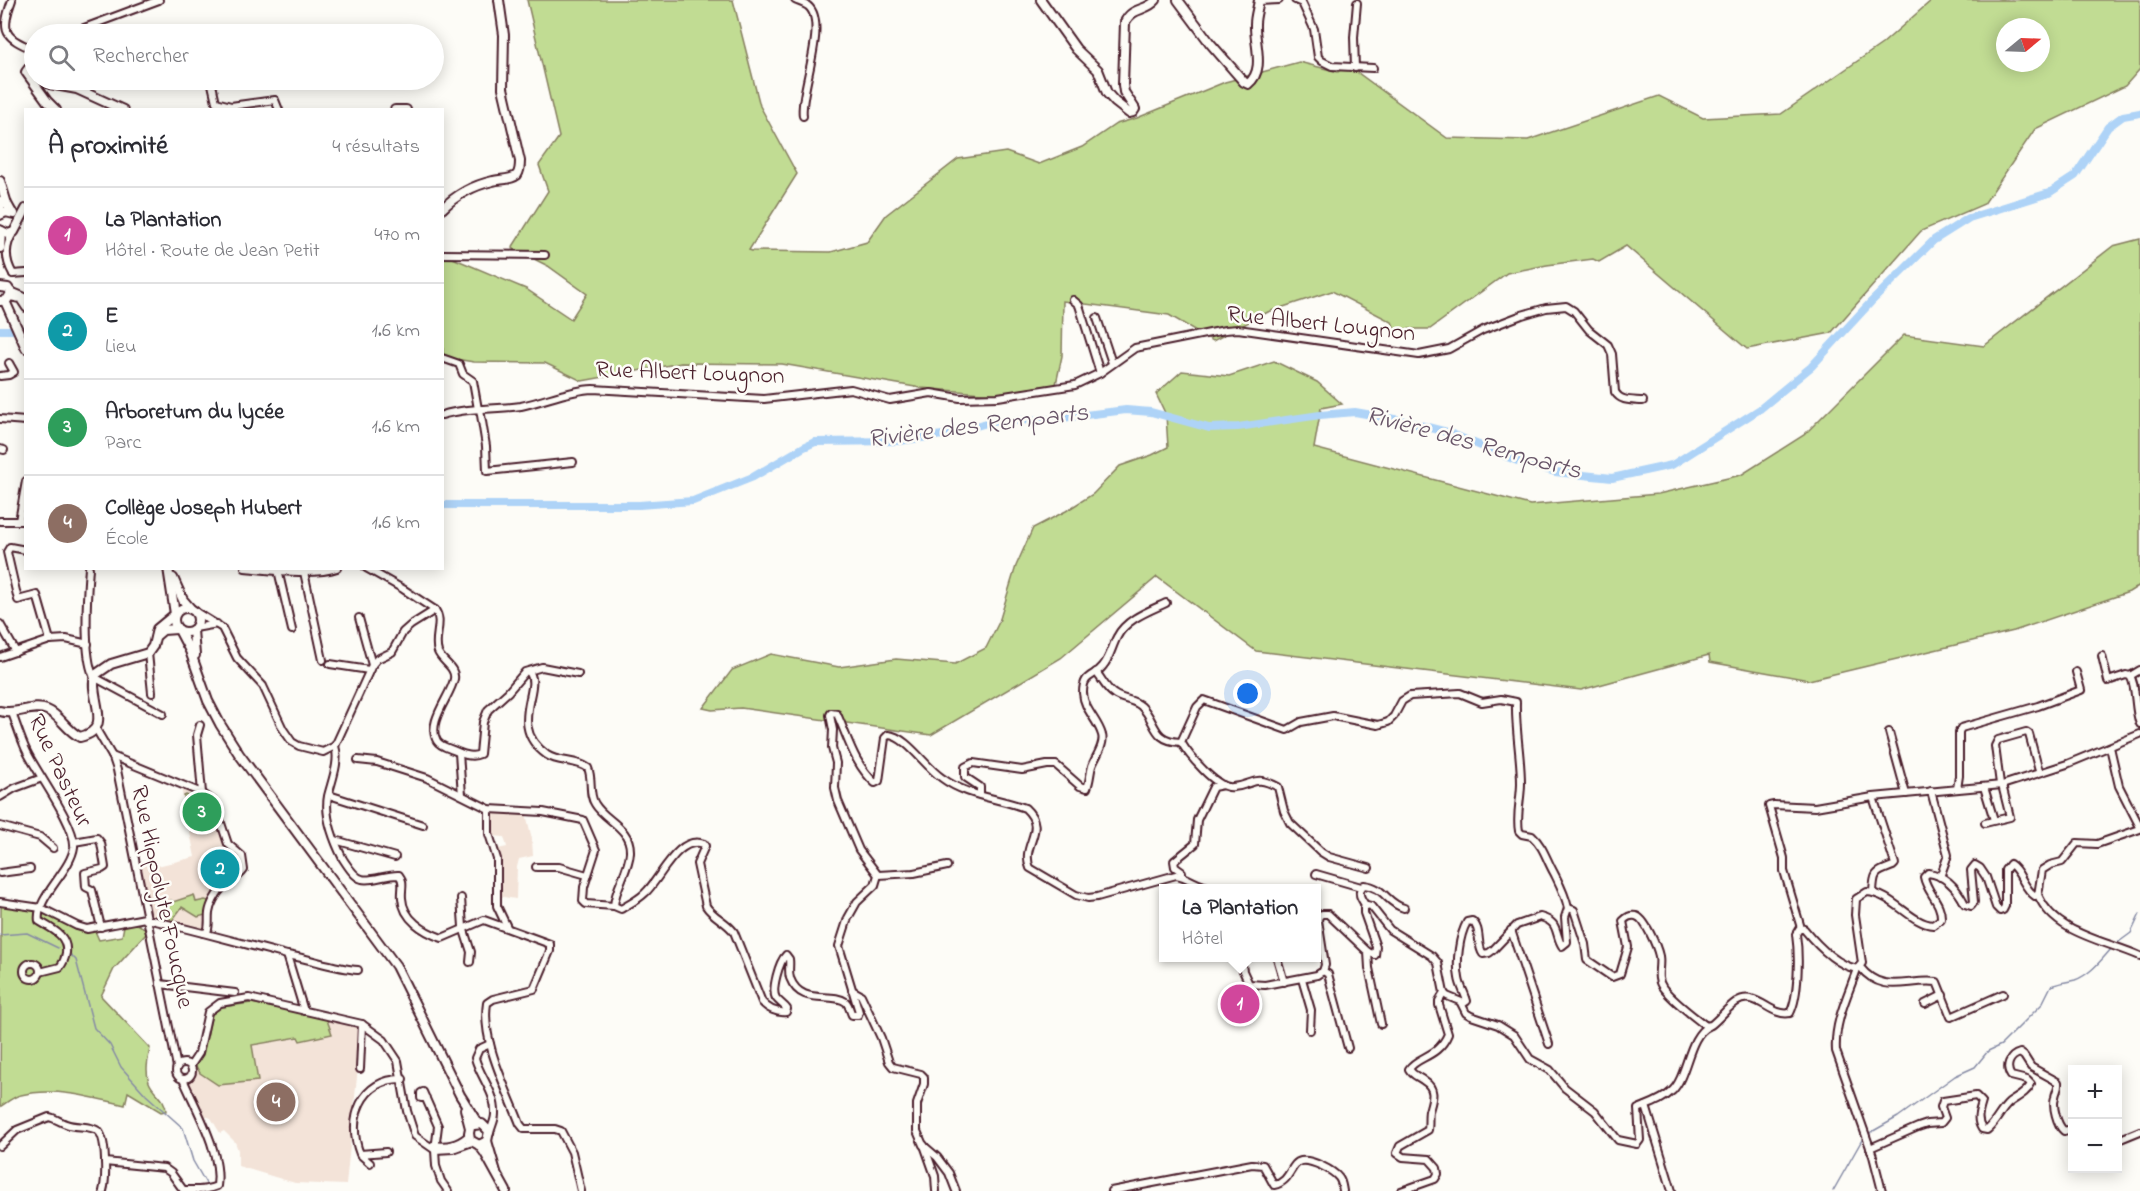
<!DOCTYPE html>
<html lang="fr">
<head>
<meta charset="utf-8">
<style>
  body { margin:0; font-family:"Indie Flower",sans-serif; background:#f7f7f7; color:#2b2b33 }
  .controls { position:absolute; right:18px; bottom:18px; display:grid; overflow:hidden; border-radius:0px; box-shadow:0 3px 15px #0003 }
  .controls button { width:54px; height:54px; display:grid; place-items:center; padding:0; border:0; border-bottom:2px solid #e1e1e2; background:#fff; color:#2b2b33; font:30px sans-serif }
  .compass { position:absolute; left:1996px; top:18px; width:54px; height:54px; border-radius:50%; background:#fff; box-shadow:0 3px 15px #0003; rotate:71deg }
  .you { position:absolute; left:1248px; top:694px; width:21px; height:21px; margin:-15px; border:4px solid #fff; border-radius:50%; background:#1a73e8; box-shadow:0 0 0 9px #1a73e833 }
  .badge { display:grid; place-items:center; width:39px; height:39px; border-radius:50%; background:#db2777; color:#fff; font-size:20px; font-weight:700 }
  .pin { position:absolute; translate:-50% -50%; border:3px solid #fff; box-shadow:0 2px 6px #0006 }
  .popup { position:absolute; left:1159px; top:884px; width:162px; height:78px; box-sizing:border-box; display:grid; place-content:center; border-radius:0px; background:#fff; filter:drop-shadow(0 2px 4px #0005); font-size:20px; white-space:nowrap; color:#7c7c81 }
  .popup b { font-size:22px; color:#2b2b33 }
  .popup::after { content:''; position:absolute; left:50%; top:100%; margin-left:-12px; border:12px solid transparent; border-top-color:#fff }
  .list { margin:0; padding:0; list-style:none }
  h2 { display:flex; justify-content:space-between; align-items:center; height:78px; margin:0; padding:0 24px; font-size:26px }
  h2 small { font-size:20px; font-weight:400; color:#7c7c81 }
  .list li { display:grid; grid-template-columns:39px 1fr auto; gap:18px; align-items:center; box-sizing:border-box; height:96px; padding:0 24px; border-top:2px solid #e1e1e2 }
  .list b { display:block; font-size:22px; white-space:nowrap }
  .list p { margin:0; font-size:20px; white-space:nowrap; color:#7c7c81 }
  .list em { font-size:20px; font-style:normal; color:#7c7c81 }
  .icon { flex:none; width:33px; height:33px; fill:none; stroke:currentColor; stroke-width:2; stroke-linecap:round; stroke-linejoin:round }
  .map { position:relative; flex:none; width:2140px; height:1191px; overflow:hidden }
  .search { position:absolute; background:#fff; box-shadow:0 3px 15px #0003; left:24px; top:24px; width:420px; height:66px; display:flex; align-items:center; gap:15px; box-sizing:border-box; padding:0 21px; border-radius:33px; color:#7c7c81; font-size:22px }
  .panel { position:absolute; background:#fff; box-shadow:0 3px 15px #0003; left:24px; top:108px; width:420px; height:462px; border-radius:0px }
  .map>svg:first-child { display:block }
  .built { fill:#f3e3d8 }
  .green { fill:#c1dc93; stroke:#867e5f; stroke-width:1.5; fill-rule:evenodd }
  .lines { fill:none; stroke-linecap:round; stroke-linejoin:round }
  .stream { stroke:#868ba5; stroke-width:1.5 }
  .river { stroke:#aed3f7; stroke-width:8 }
  .minor-casing { stroke:#4a1f2b; stroke-width:10 }
  .major-casing { stroke:#4a1f2b; stroke-width:12 }
  .minor { stroke:#fdfcf7; stroke-width:6 }
  .major { stroke:#fdfcf7; stroke-width:8 }
  .labels { text-anchor:middle; dominant-baseline:central; stroke-width:5; stroke-linejoin:round; paint-order:stroke }
  .street-label { font-size:24px; fill:#4a1f2b; stroke:#fdfcf7 }
  .water-label { font-size:26px; font-style:italic; fill:#685568; stroke:#fdfcf7 }
</style>
</head>
<body>
<div class="map">
<svg width="2140" height="1191" viewBox="0 0 2140 1191">
  <rect width="100%" height="100%" fill="#fdfcf7"/>
  <filter id="ink" filterUnits="userSpaceOnUse"><feTurbulence type="fractalNoise" baseFrequency=".0167" numOctaves="2"/><feDisplacementMap in="SourceGraphic" scale="12" xChannelSelector="R" yChannelSelector="G"/><feConvolveMatrix kernelMatrix="1 2 1 2 8 2 1 2 1" color-interpolation-filters="sRGB"/></filter>
  <g filter="url(#ink)">
    <g class="built">
      <path d="M180 783 211 799 227 841 240 853 244 870 227 883 213 902 207 932 148 919 135 865 149 864 153 867 195 857Z"/>
      <path d="M493 811 526 814 532 839 533 856 519 859 517 867 516 899 497 896 498 849 507 847 504 837 493 836 490 825 491 813Z"/>
      <path d="M252 1002 355 1025 357 1030 358 1067 346 1185 295 1183 238 1166V1150L235 1142 224 1131 220 1133 211 1118 203 1115 193 1089 185 1079 192 1075 193 1071 191 1065 196 1063 202 1052 210 1017 213 1012 222 1007Z"/>
    </g>
    <g class="green">
      <path d="M527 0H733L760 106 797 174 749 250 752 251 831 252 867 242 886 215 958 159 1006 152 1039 164 1082 147 1116 124 1137 118 1225 82 1299 62 1338 72 1347 65 1447 138 1528 140 1659 96 1703 118 1781 114 1882 44 1932 0H2140V69L2125 86 2035 129 1984 204 1921 231 1831 333 1747 349 1626 246 1599 262 1593 259 1547 265 1507 273 1430 329H1395L1392 322 1332 291 1268 312 1213 341 1169 315 1063 301 1062 356 1056 384 994 394 921 388 782 364 681 363 582 381 545 363 474 362 443 357V254L526 289 571 319 587 294 548 266 512 248 548 191 539 165 559 137ZM2005 27H2041V63H2005Z"/>
      <path d="M2140 239V585L2129 592 2014 631 1809 680 1710 662 1709 655 1581 690 1256 651 1157 577 1061 658 931 735 741 708 712 710 703 708 732 670 771 654 839 667 896 659 955 664 986 648 999 622 1016 566 1033 528 1066 511 1093 494 1120 466 1152 455 1168 447 1166 415 1156 394 1182 371 1229 376 1274 361 1317 382 1342 404 1321 408 1314 448 1530 505 1658 494 1741 475 1804 435 1904 335 1984 346 2113 246Z"/>
      <path d="M186 795 202 802H214L220 822 192 831 184 796Z"/>
      <path d="M194 895 196 902 205 900 213 902 209 914 198 917 182 907 171 922 167 905 171 900 173 902Z"/>
      <path d="M1 905 44 912 76 930 95 931 99 940 122 936 124 926 136 923 144 928 146 934 114 969 101 996 150 1048C148 1059 145 1071 149 1082 153 1093 166 1098 166 1111L161 1112 128 1092 125 1105C91 1097 55 1087 21 1095 14 1096 6 1103 0 1107Z"/>
      <path d="M251 1003 324 1018 327 1020 332 1034 300 1041 298 1037 252 1045 258 1081 218 1085 200 1073 196 1066 203 1053 212 1014 222 1007Z"/>
    </g>
    <g class="lines">
      <g class="stream">
        <path d="M0 935 27 933 58 948"/>
        <path d="M2116 944 2131 933 2140 914"/>
        <path d="M71 955 76 960 94 1028 110 1045 121 1067 146 1095 183 1128 193 1161 208 1187"/>
        <path d="M1868 1134 1898 1117 1955 1076 1975 1067 1988 1051 2001 1045 2042 1004 2051 986C2059 983 2067 982 2075 980 2091 974 2101 960 2112 948"/>
        <path d="M1833 1191 1863 1138"/>
      </g>
      <g class="river">
        <path d="M0 330H26"/>
        <path d="M442 505H639L693 501 753 477 804 447 815 442 899 441 950 434 990 422 1053 419 1126 410 1151 412 1209 428 1238 427 1320 415 1355 412 1400 420 1447 432 1520 462 1555 472 1612 478 1672 465 1760 409 1811 367 1871 302 1934 240 1969 218 2049 193 2075 176 2108 127 2123 116 2140 113"/>
      </g>
      <defs>
        <g id="minor">
          <path d="M12 0C0 33 5 37 34 50"/>
          <path d="M795 0C799 2 804 3 808 6 829 23 799 92 803 116"/>
          <path d="M1295 0 1302 3 1314 29 1318 57 1322 61 1332 66 1373 68"/>
          <path d="M1259 1 1279 0"/>
          <path d="M68 34 159 0"/>
          <path d="M1355 68 1354 37 1357 3"/>
          <path d="M211 80 216 102 231 106 275 100 279 110"/>
          <path d="M442 254 545 255"/>
          <path d="M13 274C5 260 4 246 14 232"/>
          <path d="M13 274 26 273"/>
          <path d="M11 291 23 296 26 299"/>
          <path d="M10 297 20 299 26 308"/>
          <path d="M1073 300 1079 305 1100 373"/>
          <path d="M1097 318 1112 363"/>
          <path d="M442 358 459 364 463 374 473 381 478 409"/>
          <path d="M0 376 9 375 14 372 9 363"/>
          <path d="M480 409 486 446 487 471 573 462"/>
          <path d="M442 415C468 407 495 410 521 406 545 401 569 390 593 389L764 399 851 389 890 400 931 393 960 398 998 397 1075 385 1100 373 1135 348 1225 330 1238 329 1419 355 1449 349 1483 330 1522 315 1546 308 1566 306 1574 311 1589 330 1608 345 1612 354 1615 392C1621 402 1632 400 1643 401"/>
          <path d="M0 419 26 421"/>
          <path d="M0 449 4 450"/>
          <path d="M0 521H26"/>
          <path d="M19 521 26 481"/>
          <path d="M26 550 10 547 7 552 18 600 37 595 50 640"/>
          <path d="M89 568C87 593 83 657 94 677L163 714"/>
          <path d="M245 568C270 570 314 576 337 568"/>
          <path d="M366 568 403 589 435 610"/>
          <path d="M278 570 292 630"/>
          <path d="M304 572 323 660"/>
          <path d="M435 610C444 622 433 638 438 652 442 662 456 667 454 679 451 696 426 722 437 741 440 746 448 748 453 750 462 754 471 758 480 754L483 722 488 710 508 692 525 672 542 667 578 674"/>
          <path d="M196 612 222 628 237 658 263 686 283 729 292 742 299 746 323 752 335 746 372 665 377 659 392 652 403 632 411 625 435 610"/>
          <path d="M359 618 372 665"/>
          <path d="M0 624 16 652"/>
          <path d="M195 628 217 624"/>
          <path d="M148 653 152 693"/>
          <path d="M2102 656 2108 681 2126 675 2130 676C2137 686 2134 709 2140 724"/>
          <path d="M0 657 50 640 66 639 88 644"/>
          <path d="M330 664 369 670"/>
          <path d="M529 672C543 688 506 726 547 755 559 763 576 759 588 768 593 779 588 794 595 804 605 821 631 827 630 852 629 871 615 887 614 906"/>
          <path d="M1096 672C1102 679 1106 689 1114 694 1122 700 1133 699 1141 706 1157 721 1151 741 1181 742"/>
          <path d="M2130 676 2140 670"/>
          <path d="M12 713C17 726 21 740 27 752 37 773 76 825 74 847 71 871 35 898 39 921 52 929 68 935 66 953 65 959 64 962 60 967L40 972"/>
          <path d="M96 729 113 758 117 770 177 1067"/>
          <path d="M1889 732 1906 794"/>
          <path d="M1181 742 1197 707 1204 700 1287 730 1301 722 1333 716 1378 725 1388 722 1394 716 1402 701 1410 696 1460 693 1482 702 1501 699 1516 702C1515 729 1521 756 1521 783 1521 799 1516 815 1519 831L1522 834 1532 836C1544 847 1546 859 1554 873 1560 885 1565 894 1568 908"/>
          <path d="M1181 742C1188 754 1217 790 1233 787 1255 785 1253 774 1278 787L1284 811 1290 823 1321 852 1329 857 1369 868"/>
          <path d="M335 746C340 761 332 780 328 796 324 816 334 841 343 859 347 865 354 877 362 879 370 882 388 874 399 875 405 882 401 889 402 898 403 919 424 932 442 938L484 920 550 944V951L534 989 493 999 487 1003C481 1042 507 1089 520 1124L524 1129H555L561 1131 572 1152 581 1191"/>
          <path d="M2110 747 2119 786 2140 827"/>
          <path d="M459 753 462 795"/>
          <path d="M112 756 202 793 197 735 200 725"/>
          <path d="M358 760 377 762 427 778 489 809 543 812 583 820 596 850 584 887 583 901 586 904 614 906 621 909C629 904 638 900 645 893 660 880 678 834 704 844L705 846 697 864 706 906C713 917 726 921 734 932L762 1002C768 1009 777 1013 786 1012L787 1009C784 1005 779 1002 776 998 771 990 779 962 786 955L789 959C790 965 788 972 790 978 801 1007 831 991 846 1002 849 1005 850 1011 852 1015H858L859 1012 839 946 848 918 857 902 875 885 878 875 859 850 838 801 835 788 836 763 832 748 833 730 830 715 831 713 837 714C848 738 854 764 875 783L879 781 885 738 888 735C907 736 926 768 942 778 966 796 998 798 1025 808 1049 830 1020 844 1030 868L1076 895 1088 898 1097 897 1176 875C1190 877 1197 887 1215 888"/>
          <path d="M2000 784 1995 746 1998 740 2026 732 2029 734 2039 771"/>
          <path d="M1984 787 1994 820"/>
          <path d="M1957 789 1959 776V732L1961 728 2038 706 2081 690 2076 672"/>
          <path d="M1931 791 1948 855 1940 877"/>
          <path d="M329 795 423 825"/>
          <path d="M980 795V787L965 777V767L973 763 1022 770 1047 765H1056L1080 786 1087 788C1090 781 1090 773 1092 766 1095 757 1105 745 1102 735 1098 720 1084 710 1083 693 1083 673 1094 678 1103 666 1110 658 1112 646 1117 637 1126 619 1149 611 1166 603"/>
          <path d="M0 797 15 788 42 778"/>
          <path d="M1873 797 1895 864 1893 866C1875 873 1874 872 1873 892"/>
          <path d="M489 809V834L497 859V906L507 927"/>
          <path d="M1985 823 2010 817 2002 785"/>
          <path d="M0 826 40 837 53 848"/>
          <path d="M335 840 395 857"/>
          <path d="M74 842 97 838 101 843 105 867 102 869 85 873 86 887 92 890 101 927"/>
          <path d="M536 867H559L587 875"/>
          <path d="M0 873 30 869"/>
          <path d="M1316 874 1361 887"/>
          <path d="M878 875 914 873 947 866"/>
          <path d="M1182 876V872L1175 867 1174 861 1195 844 1197 820 1213 787 1223 785"/>
          <path d="M2038 895 2042 870 2050 865 2062 862 2077 843 2097 844 2140 829"/>
          <path d="M2038 895C2055 934 2104 940 2140 956"/>
          <path d="M461 898 463 927 471 952 470 962"/>
          <path d="M0 902 41 908 77 926 87 929 145 918"/>
          <path d="M1366 906C1361 899 1356 892 1364 885 1385 887 1386 903 1404 908"/>
          <path d="M1568 908 1574 910 1585 944 1587 960 1612 977 1620 974 1628 947 1623 921C1627 917 1630 915 1636 916 1645 918 1657 947 1659 956 1661 967 1655 978 1663 988 1674 1002 1692 1015 1706 1026L1711 1025C1720 1018 1727 1008 1736 1002 1756 989 1770 1017 1790 1013 1799 996 1799 954 1796 934L1799 929H1804C1817 945 1836 965 1857 969"/>
          <path d="M146 920H152L203 933 207 932C210 925 208 920 209 913 210 905 216 894 222 888 229 880 237 880 244 870L242 856 228 844 214 802 202 793"/>
          <path d="M1801 928 1784 871V858L1769 806 1774 805 1815 807 1873 797 2002 785 2067 764 2140 734"/>
          <path d="M1511 930 1549 1044"/>
          <path d="M203 933 287 955"/>
          <path d="M1368 952 1369 968 1381 1024"/>
          <path d="M1241 958 1243 971 1249 984 1265 985 1317 975 1323 971 1325 965 1318 920 1319 916 1322 914H1328L1368 952 1375 955 1376 947 1364 913V907L1367 905 1371 906 1390 930 1432 956 1438 963 1444 993 1447 996 1464 1003 1467 1001C1465 993 1460 986 1459 978 1456 962 1459 936 1467 922L1472 921C1482 929 1476 944 1483 954L1489 953 1493 950 1517 925 1540 917C1560 922 1554 933 1562 946L1567 942 1565 917 1568 908"/>
          <path d="M1277 958 1284 982"/>
          <circle cx="32" cy="971" r="8"/>
          <path d="M1860 967C1883 996 1909 978 1937 982L1951 1017 2003 994"/>
          <path d="M1323 971 1328 974 1348 1048"/>
          <path d="M1302 979 1311 1010 1310 1030"/>
          <path d="M160 984 235 993"/>
          <path d="M852 990 861 995 881 1038 889 1062 893 1067 921 1074 924 1077V1084L917 1104V1131L923 1145 937 1157 949 1173 956 1191"/>
          <path d="M1461 1003 1466 1013 1471 1016 1498 1025 1514 1035 1530 1059 1550 1070 1565 1088 1595 1111 1618 1140 1637 1144 1640 1140 1638 1109C1650 1104 1663 1100 1672 1091 1688 1076 1688 1035 1709 1026"/>
          <path d="M1925 1004 1943 995"/>
          <path d="M304 1011 287 955C311 959 334 968 358 970"/>
          <circle cx="184" cy="1071" r="8"/>
          <path d="M191 1065 199 1053 208 1012 220 1003 249 998 362 1024 384 1040 398 1061 407 1111 415 1136 435 1150 453 1149 472 1142"/>
          <path d="M360 1069 362 1024"/>
          <path d="M183 1079C196 1109 222 1153 217 1186 206 1191 195 1190 184 1190"/>
          <path d="M426 1098H421V1093L423 1092 438 1126 435 1150 436 1166 441 1181 448 1191"/>
          <path d="M1646 1106 1672 1191"/>
          <path d="M490 1133C491 1127 495 1121 495 1114 496 1093 480 1077 475 1058L479 1049 490 1044"/>
          <path d="M2118 1140 2140 1131"/>
          <path d="M433 1145C448 1147 457 1145 468 1136"/>
          <path d="M924 1145 935 1176 936 1191"/>
          <path d="M0 1146 17 1130 49 1117C55 1118 60 1122 66 1124 76 1128 90 1125 98 1131 107 1138 106 1181 103 1191"/>
          <path d="M1870 1148 1918 1127 1927 1124 1941 1123 1945 1118 1941 1107 1943 1101 1976 1096 1982 1102C1979 1112 1976 1120 1982 1129L1987 1130C1996 1123 2000 1111 2009 1103 2017 1097 2026 1094 2031 1084L2027 1080 2011 1076C2005 1067 2009 1056 2020 1053L2024 1056 2031 1067 2058 1082C2059 1089 2056 1090 2055 1097 2052 1106 2057 1125 2064 1131L2072 1129"/>
          <path d="M386 1152 360 1154C346 1120 361 1078 403 1079"/>
          <path d="M361 1155 370 1163"/>
          <path d="M105 1162 164 1168 171 1173 184 1191"/>
          <path d="M1111 1191 1252 1164 1263 1165 1274 1185C1291 1182 1290 1163 1301 1161 1311 1159 1333 1170 1339 1178 1342 1182 1342 1186 1343 1191"/>
          <path d="M1401 1191 1435 1179 1438 1174 1437 1168 1429 1159 1403 1157 1397 1153 1400 1146 1428 1130C1429 1124 1428 1117 1429 1111 1432 1100 1437 1089 1424 1081 1418 1076 1413 1076 1409 1069 1417 1056 1438 1058 1448 1034L1439 1005V1001L1444 993"/>
          <path d="M1882 1191 1873 1156 1836 1051C1834 1022 1848 995 1857 969L1862 963 1855 915 1856 899 1867 892C1893 894 1911 924 1933 925L1941 919C1942 902 1927 893 1924 877L1928 873C1946 875 1958 890 1965 904L1971 906 1974 902 1971 870 1975 865 1980 868 1986 877 1996 907 2000 911 2003 910 2005 906V870L2010 864C2021 871 2023 888 2035 896L2038 895"/>
        </g>
        <g id="major">
          <path d="M1041 0 1076 49 1098 70 1107 93 1115 102 1129 113 1133 112 1135 109 1124 92 1123 85 1125 22C1133 6 1146 12 1156 0"/>
          <path d="M1178 0 1210 43 1244 82 1248 84C1266 70 1254 43 1255 24 1255 16 1258 8 1259 0"/>
          <path d="M34 71 29 68 26 72 47 101 56 110"/>
          <path d="M43 80 50 84 77 89 123 110"/>
          <path d="M395 110H406"/>
          <path d="M0 181 7 204 12 213"/>
          <path d="M0 201V212"/>
          <path d="M442 209C456 195 475 185 493 181 500 179 511 180 517 175 520 171 520 165 520 161L503 88 504 35 499 0"/>
          <path d="M0 215 6 212 14 214"/>
          <path d="M0 230 8 234 14 232 26 209"/>
          <path d="M0 248 1 231"/>
          <path d="M0 287 8 288 11 293 7 300 0 301"/>
          <path d="M5 301 26 348"/>
          <path d="M168 568 175 614"/>
          <path d="M173 578 183 600 190 608"/>
          <circle cx="186" cy="620" r="12"/>
          <path d="M179 630 190 651 208 701 220 724 239 754 396 966 460 1095 478 1124"/>
          <path d="M193 630 195 655"/>
          <path d="M156 636 163 630 177 629"/>
          <path d="M0 711C16 716 32 704 47 710 60 715 67 731 80 737 115 729 88 697 95 675L111 664 148 653 153 646 157 629 174 615"/>
          <path d="M465 1109 470 1128 469 1133 470 1140 479 1145 487 1141"/>
          <path d="M474 1125 482 1124 489 1131 487 1141 496 1172"/>
          <path d="M479 1145 485 1153 506 1191"/>
        </g>
      </defs>
      <use href="#minor" class="minor-casing"/>
      <use href="#major" class="major-casing"/>
      <use href="#minor" class="minor"/>
      <use href="#major" class="major"/>
    </g>
  </g>
  <g class="labels">
    <g class="street-label">
      <text transform="translate(1321 325) rotate(6)">Rue Albert Lougnon</text>
      <text transform="translate(690 374) rotate(2)">Rue Albert Lougnon</text>
      <text transform="translate(59 771) rotate(65)">Rue Pasteur</text>
      <text transform="translate(161 897) rotate(78)">Rue Hippolyte Foucque</text>
    </g>
    <g class="water-label">
      <text transform="translate(978 427) rotate(-7)">Rivière des Remparts</text>
      <text transform="translate(1473 444) rotate(15)">Rivière des Remparts</text>
    </g>
  </g>
</svg>
<div class="controls">
<button>+</button>
<button>−</button>
</div>
<svg class="compass" viewBox="-18 -18 36 36"><path d="M0-13l5 13h-10z" fill="#e53935"/><path d="M0 13l5-13h-10z" fill="#7c7c81"/></svg>
<div class="you"></div>
<div class="pin badge" style="left:1240px;top:1004px;background:#d1479c">1</div>
<div class="popup"><b>La Plantation</b>Hôtel</div>
<div class="pin badge" style="left:220px;top:869px;background:#0f9aa8">2</div>
<div class="pin badge" style="left:202px;top:812px;background:#2e9e5b">3</div>
<div class="pin badge" style="left:276px;top:1102px;background:#8d6e63">4</div>
<div class="search"><svg class="icon" aria-label="search" viewBox="0 0 24 24"><circle cx="10" cy="10" r="6"/><path d="M15 15l6 6"/></svg>Rechercher</div>
<section class="panel">
<h2>À proximité<small>4 résultats</small></h2>
<ul class="list">
<li><span class="badge" style="background:#d1479c">1</span><div><b>La Plantation</b><p>Hôtel · Route de Jean Petit</p></div><em>470 m</em></li>
<li><span class="badge" style="background:#0f9aa8">2</span><div><b>E</b><p>Lieu</p></div><em>1.6 km</em></li>
<li><span class="badge" style="background:#2e9e5b">3</span><div><b>Arboretum du lycée</b><p>Parc</p></div><em>1.6 km</em></li>
<li><span class="badge" style="background:#8d6e63">4</span><div><b>Collège Joseph Hubert</b><p>École</p></div><em>1.6 km</em></li>
</ul>
</section>
</div>
</body>
</html>
